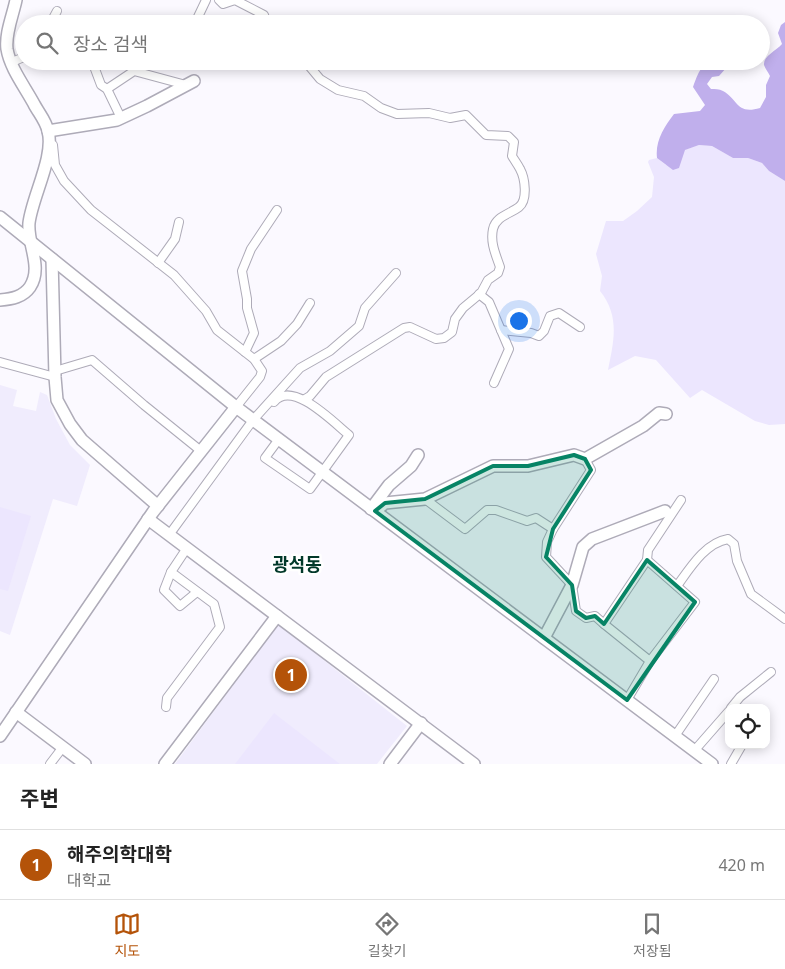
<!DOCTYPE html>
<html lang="ko">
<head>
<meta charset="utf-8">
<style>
  body { margin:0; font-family:"Noto Sans","Noto Sans KR",sans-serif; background:#f2f2f2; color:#222 }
  .controls { position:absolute; right:15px; bottom:15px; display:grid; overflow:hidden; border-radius:10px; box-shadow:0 2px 12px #0003 }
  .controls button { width:45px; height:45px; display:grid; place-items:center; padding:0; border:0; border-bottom:1px solid #e0e0e0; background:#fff; color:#222; font:25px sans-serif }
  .you { position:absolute; left:518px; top:320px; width:18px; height:18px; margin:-12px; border:4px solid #fff; border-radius:50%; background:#1a73e8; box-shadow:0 0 0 8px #1a73e833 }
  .badge { display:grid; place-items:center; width:32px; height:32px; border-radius:50%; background:#b45309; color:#fff; font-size:16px; font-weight:700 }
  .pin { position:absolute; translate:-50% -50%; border:2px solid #fff; box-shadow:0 1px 5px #0006 }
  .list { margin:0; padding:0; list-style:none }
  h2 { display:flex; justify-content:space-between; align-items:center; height:65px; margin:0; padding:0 20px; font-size:21px }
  h2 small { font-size:16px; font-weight:400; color:#767676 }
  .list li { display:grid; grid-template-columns:32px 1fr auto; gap:15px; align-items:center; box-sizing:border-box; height:70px; padding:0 20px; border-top:1px solid #e0e0e0 }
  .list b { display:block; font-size:19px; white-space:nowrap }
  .list p { margin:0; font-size:16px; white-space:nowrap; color:#767676 }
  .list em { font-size:16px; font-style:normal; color:#767676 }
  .icon { flex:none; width:28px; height:28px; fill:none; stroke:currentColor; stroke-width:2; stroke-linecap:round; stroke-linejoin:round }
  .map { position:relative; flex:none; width:785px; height:764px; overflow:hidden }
  .search { position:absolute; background:#fff; box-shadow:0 2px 12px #0003; left:15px; right:15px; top:15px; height:55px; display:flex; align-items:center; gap:12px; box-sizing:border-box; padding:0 18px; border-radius:28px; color:#767676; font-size:19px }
  .sheet { height:135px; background:#fff }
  nav { display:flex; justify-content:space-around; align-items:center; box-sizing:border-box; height:70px; border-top:1px solid #e0e0e0; background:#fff; font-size:14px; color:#767676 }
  nav a { display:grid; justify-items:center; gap:2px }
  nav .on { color:#b45309 }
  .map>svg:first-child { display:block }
  .built { fill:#f0ecfd }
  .green { fill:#ece6fe }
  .forest { fill:#c0afec }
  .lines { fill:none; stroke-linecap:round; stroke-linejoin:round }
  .street-casing { stroke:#aeabb8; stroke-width:10 }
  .secondary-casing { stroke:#aeabb8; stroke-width:14 }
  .street { stroke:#fff; stroke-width:8 }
  .secondary { stroke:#fff; stroke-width:11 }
  .marked { fill:#078465; fill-opacity:0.2; stroke:#078465; stroke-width:4; stroke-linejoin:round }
  .labels { text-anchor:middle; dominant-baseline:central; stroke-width:5; stroke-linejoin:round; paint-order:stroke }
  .quarter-label { font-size:18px; font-weight:bold; fill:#02392a; stroke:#fff }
</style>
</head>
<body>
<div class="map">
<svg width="785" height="764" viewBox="0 0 785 764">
  <rect width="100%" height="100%" fill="#fbf9ff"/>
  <g class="built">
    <path d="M0 385 17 390 13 406 36 411 40 392 47 395 56 419 70 445 90 465 77 506 53 499 10 635 0 631Z"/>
    <path d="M278 624 407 726 377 764H175Z"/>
  </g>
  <g class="green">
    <path d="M699 145 712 146 733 158H748L762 163 769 171 785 181V424L769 425 755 421 702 390 690 398 656 360 635 356 608 370C614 340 620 316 600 291L602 276 596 254 606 221H623L637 211 652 197 654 177 648 162 649 160 657 158 666 165 684 150Z"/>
    <path d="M0 507 31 516 8 591 0 589Z"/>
    <path d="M274 713 340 764H235Z"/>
  </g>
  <path class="forest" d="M785 22V181L769 171 762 163 748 158H733L712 146 699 145 685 150 679 168 673 170 657 158C655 141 664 127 674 114L700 111 705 105 693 87C700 68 702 61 723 61L727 67 719 76 712 77 707 84 711 89C715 89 719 89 723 91 738 99 736 115 760 108L766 97V85L770 76C768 72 765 68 764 65 763 56 776 51 782 44L778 33 781 25Z"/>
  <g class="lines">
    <defs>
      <g id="street">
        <path d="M219 0 223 4 235 0 264 15 267 24"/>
        <path d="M50 24 57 11"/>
        <path d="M187 24 197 19 206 0"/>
        <path d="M92 61 101 85 107 89 121 118"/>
        <path d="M12 62 24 57"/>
        <path d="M107 89 134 71 186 85"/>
        <path d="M53 145 55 165 64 181 91 210 174 275 206 311 217 330 254 359 262 371 260 377 236 407"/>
        <path d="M158 263 175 239 179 222"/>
        <path d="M479 294 489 302 509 349 494 383"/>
        <path d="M501 330 531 333 539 336 544 331 550 316 559 313 580 327"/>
        <path d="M245 352 254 333 247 308V299L242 271 251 249 277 210"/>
        <path d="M254 359 281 341 297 324 310 303"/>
        <path d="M0 362 55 377"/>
        <path d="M55 371 92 360 144 405 201 451"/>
        <path d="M305 399 310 396 326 377 404 328 410 327 436 339 444 338 452 332 455 319 463 308 481 293 488 280 498 273 500 267C496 255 490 243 493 229 496 216 510 214 519 207 528 200 525 178 520 169 518 165 515 161 512 156L514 142 508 136 486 135 466 115 450 118 429 113 397 114 381 108 364 96 338 90 320 79 305 61"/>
        <path d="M274 402C292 379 334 423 349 435L310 489 265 458 279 439"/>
        <path d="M585 459 591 470 553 529 547 542 546 557 572 585 576 611 586 618 595 616 604 624"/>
        <path d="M425 499 465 529 487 510H496L527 521 536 518 553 529"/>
        <path d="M169 535 253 420 300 368 330 351 359 326 365 308 396 273"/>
        <path d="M171 572 164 590 180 606 197 592"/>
        <path d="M677 586C690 568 705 543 728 539L734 544 737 561 751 594 785 619"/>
        <path d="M650 661 604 624 647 560 648 550 681 500"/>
        <path d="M627 700 650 661 695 602 647 560"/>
        <path d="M166 707 167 698 220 627 214 604 171 572 187 548"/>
        <path d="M731 708 740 697 771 672"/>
        <path d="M675 736 714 679"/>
        <path d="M694 751 729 711"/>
        <path d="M50 764 63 747"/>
        <path d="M731 764 742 745"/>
      </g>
      <g id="secondary">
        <path d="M48 131 117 120 147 106 194 81"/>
        <path d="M0 217 236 407 712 764"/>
        <path d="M52 259 55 377 57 400 70 424 82 440 158 506"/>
        <path d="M0 300C12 299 23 297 30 287 43 267 27 244 29 223 32 197 55 156 48 131 46 121 38 112 34 104 25 87 10 68 7 49 5 33 13 15 16 0"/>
        <path d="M371 509 389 485 411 466 418 455"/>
        <path d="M375 511 385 503 425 499 493 466H528L574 455 585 459 643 426 659 413 666 414"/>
        <path d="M148 519 474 764"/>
        <path d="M544 638 572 585 583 547 592 539 665 511"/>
        <path d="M16 712 85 764"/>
        <path d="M0 736 153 512 236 407"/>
        <path d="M165 764 277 616"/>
        <path d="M390 764 421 723"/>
      </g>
    </defs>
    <use href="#street" class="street-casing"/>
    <use href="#secondary" class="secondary-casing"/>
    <use href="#street" class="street"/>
    <use href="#secondary" class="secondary"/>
  </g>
  <path class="marked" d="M574 455 585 459 591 470 553 529 546 557 572 585 576 611 586 618 595 616 604 624 647 560 695 602 627 700 375 511 385 503 425 499 493 466H528Z"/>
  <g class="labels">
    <g class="quarter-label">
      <text x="297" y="564">광석동</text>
    </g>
  </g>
</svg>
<div class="controls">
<button><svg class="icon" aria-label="locate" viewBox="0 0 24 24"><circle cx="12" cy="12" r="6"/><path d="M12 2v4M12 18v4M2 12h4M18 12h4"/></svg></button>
</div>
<div class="you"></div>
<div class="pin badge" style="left:291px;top:675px">1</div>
<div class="search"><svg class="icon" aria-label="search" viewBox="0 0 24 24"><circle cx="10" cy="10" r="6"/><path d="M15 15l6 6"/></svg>장소 검색</div>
</div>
<section class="sheet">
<h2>주변<small></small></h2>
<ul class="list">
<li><span class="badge">1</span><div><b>해주의학대학</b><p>대학교</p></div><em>420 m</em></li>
</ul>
</section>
<nav>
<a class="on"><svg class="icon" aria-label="map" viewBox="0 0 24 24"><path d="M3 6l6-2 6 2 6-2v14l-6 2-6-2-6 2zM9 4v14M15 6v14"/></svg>지도</a>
<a><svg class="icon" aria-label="directions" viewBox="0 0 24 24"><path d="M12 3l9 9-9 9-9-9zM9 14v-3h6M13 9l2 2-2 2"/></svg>길찾기</a>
<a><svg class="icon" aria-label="saved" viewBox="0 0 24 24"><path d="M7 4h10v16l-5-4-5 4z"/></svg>저장됨</a>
</nav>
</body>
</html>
